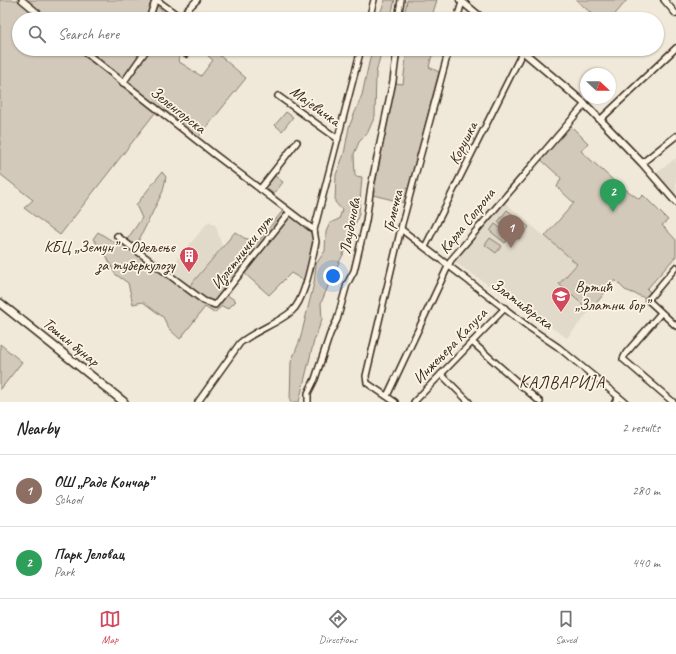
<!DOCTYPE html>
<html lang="en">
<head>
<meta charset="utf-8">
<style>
  body { margin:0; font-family:Caveat,sans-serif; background:#f2f2f2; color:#222 }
  .compass { position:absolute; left:580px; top:68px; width:36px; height:36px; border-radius:50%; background:#fff; box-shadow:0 1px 3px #0004; rotate:112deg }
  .you { position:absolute; left:333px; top:276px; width:14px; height:14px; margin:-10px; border:3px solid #fff; border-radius:50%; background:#1a73e8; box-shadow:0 0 0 6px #1a73e833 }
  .badge { display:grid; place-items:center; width:26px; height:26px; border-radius:50%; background:#d1495b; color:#fff; font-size:13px; font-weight:700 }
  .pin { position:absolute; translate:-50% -33px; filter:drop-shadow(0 1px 2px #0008) }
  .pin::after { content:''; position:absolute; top:21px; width:14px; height:12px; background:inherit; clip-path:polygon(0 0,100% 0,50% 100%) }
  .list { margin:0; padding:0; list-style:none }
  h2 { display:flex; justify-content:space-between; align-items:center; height:52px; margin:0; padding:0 16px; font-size:17px }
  h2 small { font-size:13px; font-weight:400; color:#767676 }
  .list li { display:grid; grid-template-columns:26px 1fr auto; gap:12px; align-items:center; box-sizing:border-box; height:72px; padding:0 16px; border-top:1px solid #e0e0e0 }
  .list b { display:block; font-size:15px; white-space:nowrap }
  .list p { margin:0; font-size:13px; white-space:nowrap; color:#767676 }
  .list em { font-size:13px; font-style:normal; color:#767676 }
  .icon { flex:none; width:22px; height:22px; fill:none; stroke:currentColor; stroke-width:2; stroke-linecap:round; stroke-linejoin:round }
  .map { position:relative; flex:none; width:676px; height:402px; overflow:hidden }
  .search { position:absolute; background:#fff; box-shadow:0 1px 3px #0004; left:12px; right:12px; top:12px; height:44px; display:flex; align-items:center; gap:10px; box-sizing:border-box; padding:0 14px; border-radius:22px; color:#767676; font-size:15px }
  .sheet { height:196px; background:#fff }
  nav { display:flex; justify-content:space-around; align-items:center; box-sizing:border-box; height:56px; border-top:1px solid #e0e0e0; background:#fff; font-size:11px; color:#767676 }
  nav a { display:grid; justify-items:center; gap:2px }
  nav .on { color:#d1495b }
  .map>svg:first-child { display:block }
  .built { fill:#e1d9c9 }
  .green { fill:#d2c9ba; stroke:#867a6c }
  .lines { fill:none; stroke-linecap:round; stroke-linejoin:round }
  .minor-casing { stroke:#3b2a1e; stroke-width:8 }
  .tertiary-casing { stroke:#3b2a1e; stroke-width:9 }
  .secondary-casing { stroke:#3b2a1e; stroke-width:10 }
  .minor { stroke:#fcf5e5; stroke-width:5 }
  .tertiary { stroke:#fcf5e5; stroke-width:6 }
  .secondary { stroke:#fcf5e5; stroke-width:7 }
  .labels { text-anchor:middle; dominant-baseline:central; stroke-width:3.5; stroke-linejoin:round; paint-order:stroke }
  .street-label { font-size:16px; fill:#3b2a1e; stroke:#fcf5e5 }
  .poi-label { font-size:16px; fill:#3b2a1e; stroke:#fcf5e5; text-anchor:end }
  .neighbourhood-label { font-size:17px; letter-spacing:1px; fill:#3b2a1e; stroke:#fcf5e5 }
</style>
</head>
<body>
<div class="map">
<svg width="676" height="402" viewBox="0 0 676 402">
  <rect width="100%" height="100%" fill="#f0e9d9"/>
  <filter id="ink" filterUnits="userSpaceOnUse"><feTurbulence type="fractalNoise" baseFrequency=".025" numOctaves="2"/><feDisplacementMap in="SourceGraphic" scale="8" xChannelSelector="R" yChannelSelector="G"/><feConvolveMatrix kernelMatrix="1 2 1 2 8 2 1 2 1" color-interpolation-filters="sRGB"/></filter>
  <g filter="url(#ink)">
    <g class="built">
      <path d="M676 158V196L657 173Z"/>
      <path d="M503 201 577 264 559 284 590 311 567 338 453 261Z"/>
      <path d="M209 221 216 226 222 246 187 288 167 272Z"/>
    </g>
    <g class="green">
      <path d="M0 0H149L173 19H19V49H181L178 61 201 76 213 60 208 56 212 49 246 78 198 138 158 109 60 235 24 208 33 200 0 174Z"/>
      <path d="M385 0H395L390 19H378Z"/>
      <path d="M407 0H437L431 19H410L405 11Z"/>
      <path d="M576 0H627L611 19H598Z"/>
      <path d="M372 49H382L376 73 375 116 367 134 359 142 354 154 355 176 362 177 359 214 345 251 334 272 321 303 322 319 314 341 299 402H290L291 362 300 340 314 283 316 264 325 251 326 232 330 223 339 219 342 210 335 202 336 175 344 154 349 127 362 95Z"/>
      <path d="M407 49H444L442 56 432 55 429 67 439 72 405 203 373 195 395 83 403 84Z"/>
      <path d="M286 112 293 117 282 131 275 125Z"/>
      <path d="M568 123 588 143 581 151 614 181 639 199 643 195 668 220 662 225 676 240V256L647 289 652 294 648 299 625 290 615 280 590 311 559 284 577 264 545 236 574 203 557 187 561 178 538 157Z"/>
      <path d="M162 172 166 177 163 191 135 248 188 288 235 232 244 238 258 242 284 209 314 230 316 235 307 275 303 280 291 273 269 295 244 273 227 295 236 301 228 309 222 306 214 313 205 307 180 339 169 329 163 317 143 302 133 304 128 283 115 274 105 253 93 239 98 232 117 244 121 238 126 241 142 218 136 205Z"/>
      <path d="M275 176 283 182 274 194 266 188Z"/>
      <path d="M507 210 529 227 519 239 498 222Z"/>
      <path d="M495 224 511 236 505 243 490 231Z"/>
      <path d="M490 238 502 246 496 253 485 245Z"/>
      <path d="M0 344 22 362 0 390Z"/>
    </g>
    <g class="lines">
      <defs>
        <g id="minor">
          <path d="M22 0 45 19"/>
          <path d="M664 0 676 14"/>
          <path d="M149 19 155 1H158L180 17 197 0"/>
          <path d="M369 19 374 0"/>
          <path d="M398 19 401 0"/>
          <path d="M457 19 462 2"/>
          <path d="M81 49 214 154 314 230 316 242C312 259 305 300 292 311 277 324 256 330 240 343L198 402"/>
          <path d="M178 49 186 54"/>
          <path d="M123 83 147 49"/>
          <path d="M278 96 338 139"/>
          <path d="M601 119 676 48"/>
          <path d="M642 163 676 136"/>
          <path d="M260 189 297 142"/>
          <path d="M314 230 361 49"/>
          <path d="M402 230 530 328 558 347 625 402"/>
          <path d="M117 236 204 301 215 305 289 213"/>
          <path d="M425 247 523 51"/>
          <path d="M676 267 648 300 676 326"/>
          <path d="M661 313 626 353 623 359 673 402"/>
          <path d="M472 342 540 402"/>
          <path d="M441 374 469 402"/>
          <path d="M387 396 451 260 585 104"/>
          <path d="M308 402V393L315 379 330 334 337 320 347 284 354 271 366 221 371 186 393 81 397 49"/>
          <path d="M395 402 367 383 366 376 402 224 449 49"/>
          <path d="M414 402 505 308"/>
          <path d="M615 402 619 397"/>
        </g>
        <g id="tertiary">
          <path d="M460 0 483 19"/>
          <path d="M520 49 585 104 642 163 676 202"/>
        </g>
        <path id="secondary" d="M0 303 124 402"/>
      </defs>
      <use href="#minor" class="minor-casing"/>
      <use href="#tertiary" class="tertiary-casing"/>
      <use href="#secondary" class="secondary-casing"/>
      <use href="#minor" class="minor"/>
      <use href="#tertiary" class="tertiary"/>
      <use href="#secondary" class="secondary"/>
    </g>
  </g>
  <defs>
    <symbol id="building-pin" viewBox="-11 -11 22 30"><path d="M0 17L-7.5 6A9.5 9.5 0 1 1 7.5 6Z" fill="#d1495b" stroke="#fcf5e5"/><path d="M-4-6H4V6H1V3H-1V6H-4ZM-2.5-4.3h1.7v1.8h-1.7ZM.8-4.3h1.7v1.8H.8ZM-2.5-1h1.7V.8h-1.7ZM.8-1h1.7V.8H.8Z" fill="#fff"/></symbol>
    <symbol id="school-pin" viewBox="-11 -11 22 30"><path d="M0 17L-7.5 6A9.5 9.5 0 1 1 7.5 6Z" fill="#d1495b" stroke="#fcf5e5"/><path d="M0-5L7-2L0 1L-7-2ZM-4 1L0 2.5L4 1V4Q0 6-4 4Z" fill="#fff"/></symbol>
  </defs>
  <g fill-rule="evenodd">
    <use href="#building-pin" x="178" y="245" width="22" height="30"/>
    <use href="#school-pin" x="550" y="285" width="22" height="30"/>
  </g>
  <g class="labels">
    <g class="street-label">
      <text transform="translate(315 106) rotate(36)">Мајевичка</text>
      <text transform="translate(178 110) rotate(38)">Зеленгорска</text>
      <text transform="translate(463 143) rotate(-63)">Корушка</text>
      <text transform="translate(393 211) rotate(-76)">Грмечка</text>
      <text transform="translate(467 221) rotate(-51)">Карла Сопрона</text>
      <text transform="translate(350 226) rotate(-79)">Лаудонова</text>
      <text transform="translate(242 252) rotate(-52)">Излетнички пут</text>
      <text transform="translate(522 304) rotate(37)">Златиборска</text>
      <text transform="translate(71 342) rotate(39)">Тошин бунар</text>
      <text transform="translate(450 346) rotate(-46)">Инжењера Капуса</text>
    </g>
    <g class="poi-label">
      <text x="175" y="247">КБЦ „Земун” - Одељење<tspan x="175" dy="18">за туберкулозу</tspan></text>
      <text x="575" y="287" text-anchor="start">Вртић<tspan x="575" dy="18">„Златни бор”</tspan></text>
    </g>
    <g class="neighbourhood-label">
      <text x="562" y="382">КАЛВАРИЈА</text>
    </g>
  </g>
</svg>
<svg class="compass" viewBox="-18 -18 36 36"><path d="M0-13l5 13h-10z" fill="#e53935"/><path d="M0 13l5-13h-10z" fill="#767676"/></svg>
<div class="you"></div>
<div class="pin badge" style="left:511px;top:248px;background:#8d6e63">1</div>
<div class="pin badge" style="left:613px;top:212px;background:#2e9e5b">2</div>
<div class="search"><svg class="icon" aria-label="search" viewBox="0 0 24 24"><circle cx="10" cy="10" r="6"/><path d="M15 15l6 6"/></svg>Search here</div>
</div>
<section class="sheet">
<h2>Nearby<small>2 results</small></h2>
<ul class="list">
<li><span class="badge" style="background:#8d6e63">1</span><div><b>ОШ „Раде Кончар”</b><p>School</p></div><em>280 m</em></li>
<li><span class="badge" style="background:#2e9e5b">2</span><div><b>Парк Јеловац</b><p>Park</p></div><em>440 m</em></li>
</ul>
</section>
<nav>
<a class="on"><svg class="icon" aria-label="map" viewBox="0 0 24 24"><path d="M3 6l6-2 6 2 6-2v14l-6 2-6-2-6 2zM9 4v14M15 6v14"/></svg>Map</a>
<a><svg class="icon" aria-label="directions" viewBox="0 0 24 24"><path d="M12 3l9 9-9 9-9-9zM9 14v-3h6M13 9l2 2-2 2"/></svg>Directions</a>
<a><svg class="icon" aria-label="saved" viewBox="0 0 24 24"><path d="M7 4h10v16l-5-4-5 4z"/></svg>Saved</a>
</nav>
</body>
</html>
